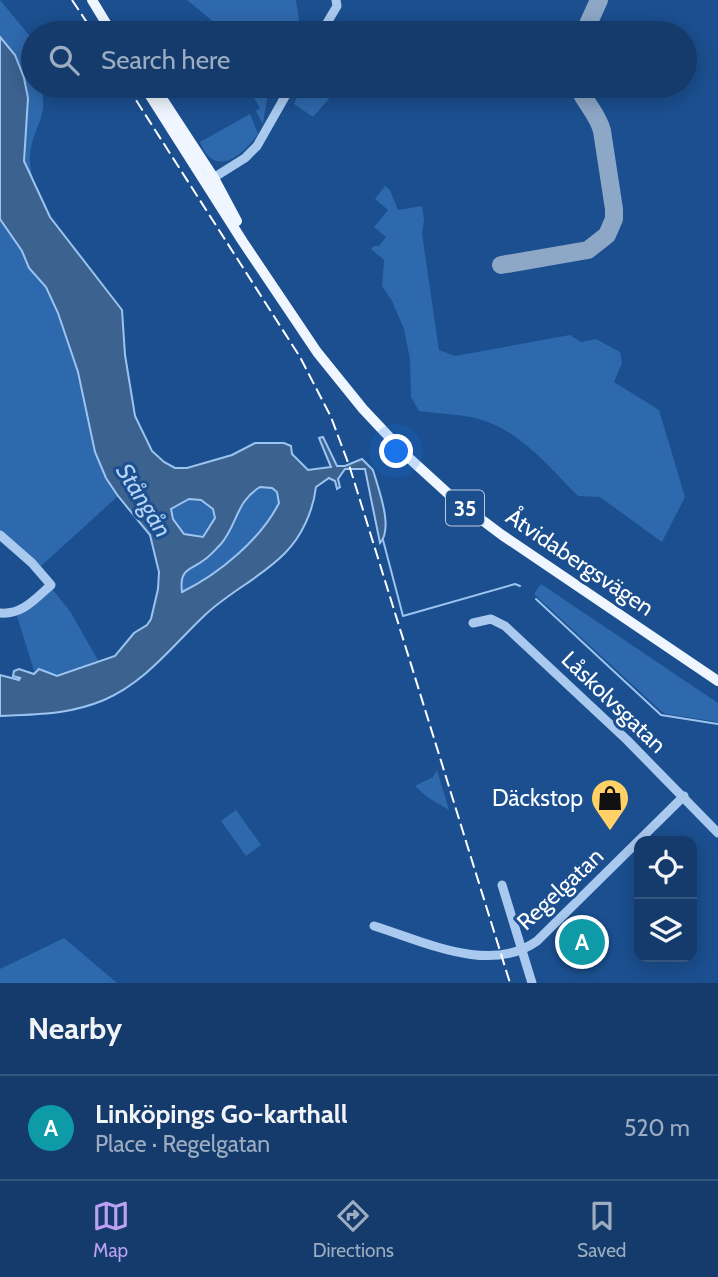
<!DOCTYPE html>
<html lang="en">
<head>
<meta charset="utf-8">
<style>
  body { margin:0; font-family:Cabin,sans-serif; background:#214673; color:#f1f3f6 }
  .controls { position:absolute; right:21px; bottom:21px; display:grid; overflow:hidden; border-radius:14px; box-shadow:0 4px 18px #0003 }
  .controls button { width:63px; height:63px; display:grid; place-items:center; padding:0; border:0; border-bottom:2px solid #33557e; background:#143b6b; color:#f1f3f6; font:35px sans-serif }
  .you { position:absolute; left:397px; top:452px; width:24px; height:24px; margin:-18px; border:5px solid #fff; border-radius:50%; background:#1a73e8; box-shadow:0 0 0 10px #1a73e833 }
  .badge { display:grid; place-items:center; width:46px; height:46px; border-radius:50%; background:#bca0f2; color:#fff; font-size:23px; font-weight:700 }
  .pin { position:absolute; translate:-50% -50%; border:4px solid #fff; box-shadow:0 2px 7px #0006 }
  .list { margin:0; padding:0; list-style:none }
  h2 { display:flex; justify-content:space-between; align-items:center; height:91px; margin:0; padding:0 28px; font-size:30px }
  h2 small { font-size:23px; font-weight:400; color:#9dadc1 }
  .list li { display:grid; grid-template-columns:46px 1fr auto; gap:21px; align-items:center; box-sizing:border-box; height:105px; padding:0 28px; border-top:2px solid #33557e }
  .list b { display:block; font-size:26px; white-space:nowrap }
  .list p { margin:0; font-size:23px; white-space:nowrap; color:#9dadc1 }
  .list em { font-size:23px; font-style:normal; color:#9dadc1 }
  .icon { flex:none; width:38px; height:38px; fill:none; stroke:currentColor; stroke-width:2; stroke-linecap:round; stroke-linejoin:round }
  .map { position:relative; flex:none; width:718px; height:983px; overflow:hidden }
  .search { position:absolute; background:#143b6b; box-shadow:0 4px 18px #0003; left:21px; right:21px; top:21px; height:77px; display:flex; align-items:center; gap:18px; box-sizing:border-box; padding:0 24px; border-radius:38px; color:#9dadc1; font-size:26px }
  .sheet { height:196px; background:#143b6b }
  nav { display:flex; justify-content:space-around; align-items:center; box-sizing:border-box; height:98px; border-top:2px solid #33557e; background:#143b6b; font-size:19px; color:#9dadc1 }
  nav a { display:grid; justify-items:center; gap:4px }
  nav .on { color:#bca0f2 }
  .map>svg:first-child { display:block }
  .green { fill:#2e69ad }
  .water { fill:#3c6290; stroke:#9cc4f0; stroke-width:2; fill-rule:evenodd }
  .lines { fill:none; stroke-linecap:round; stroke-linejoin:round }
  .stream { stroke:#9cc4f0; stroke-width:2 }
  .taxiway { stroke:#8da7c7; stroke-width:18 }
  .minor { stroke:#a9c9ee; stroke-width:9 }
  .major { stroke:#f0f6ff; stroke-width:10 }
  .rail { stroke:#fff; stroke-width:2; stroke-dasharray:12 5; stroke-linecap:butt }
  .labels { text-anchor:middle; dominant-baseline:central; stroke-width:6; stroke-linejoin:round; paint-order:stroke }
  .shield { fill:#1b4f8f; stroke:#bbcadd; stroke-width:2 }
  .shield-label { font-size:21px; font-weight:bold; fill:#fff }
  .street-label { font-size:23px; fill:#fff; stroke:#1b4f8f }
  .poi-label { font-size:23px; fill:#fff; stroke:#1b4f8f; text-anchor:end }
  .water-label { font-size:24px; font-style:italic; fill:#b5d3f5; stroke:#1b4f8f }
</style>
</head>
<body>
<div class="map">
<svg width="718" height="983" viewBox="0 0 718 983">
  <rect width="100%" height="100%" fill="#1b4f8f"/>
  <g class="green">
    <path d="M0 0 33 40V86H40C51 117 31 128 30 157 29 166 33 177 35 185L24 161 28 98 24 78 15 55 0 37Z"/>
    <path d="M187 0H296L299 20 291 33H216L221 28Z"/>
    <path d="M247 86H269L263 124 256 111 260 108Z"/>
    <path d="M303 86H330L339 93 333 94 313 117 294 104Z"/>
    <path d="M250 114 258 134C242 156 214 179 200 142Z"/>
    <path d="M385 186 390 190 398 210 422 206 424 220 422 234 439 350 455 356 570 335 581 342 596 339 620 352 622 363 614 382 659 410 685 497 662 542 600 497 578 496C549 467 521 431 479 419 460 414 439 414 419 411L411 397 410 359 404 329 392 301 382 286 384 260 371 249 374 246H379L386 237 374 227 388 210 375 199Z"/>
    <path d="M0 219 22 251 29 268 46 287 58 314 78 372 95 452 106 478 118 496 40 567 0 531Z"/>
    <path d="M260 487 272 488 277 492 279 503C259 542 220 571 182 593 181 585 181 579 186 572 191 565 198 565 204 560 213 552 232 527 237 516 243 502 247 495 260 487Z"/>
    <path d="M189 499C202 500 212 504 216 517L203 537 184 534 173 519 170 509Z"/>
    <path d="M541 584 718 703V722L666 714 661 711 534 594Z"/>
    <path d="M52 589 70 611 99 662 57 676 40 669 35 674 17 616Z"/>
    <path d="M437 770 449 810 427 797 415 786 433 777Z"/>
    <path d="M236 810 261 845 246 856 221 821Z"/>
    <path d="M64 938 117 983H0V969Z"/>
  </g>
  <path class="water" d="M0 37 15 55 24 78 28 98 24 161 50 217 122 310 125 355 135 416 152 451 164 462 175 468H187L232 455 255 443H284L291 446 292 454 308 470 331 467 319 438 323 437 337 466H345L362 459 373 470C378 488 394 528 380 543L365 469H345L338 479 340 487 337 489 335 481 329 478 316 487C313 511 302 536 285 553 262 577 229 592 205 615 172 646 147 681 104 700 68 715 38 714 0 716V675L19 680 20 678 13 676 14 671 19 669 34 674 39 669 57 676 115 656 134 633 147 625 151 619 158 589 159 572 150 535 118 496 106 478 95 452 78 372 58 313 46 287 29 268 22 251 0 219ZM260 487 272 488 277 492 279 503C261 539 219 574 182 592 179 568 190 571 204 560 210 556 215 550 220 545 238 525 235 502 260 487ZM189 499 201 500 213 509 215 518 203 537 184 534 173 519 171 509Z"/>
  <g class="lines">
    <g class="stream">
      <path d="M383 540 403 616 515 584 520 586"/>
      <path d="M536 599 661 715 718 724"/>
    </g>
    <g class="taxiway">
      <path d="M584 33 599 0"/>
      <path d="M501 265 588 250 607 235 614 219V209L602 131C598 114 584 102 578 86"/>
    </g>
    <g class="minor">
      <path d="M321 33 337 6 336 0"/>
      <path d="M210 180 245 158 257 146 291 86"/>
      <path d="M0 535 32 563 51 585C35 599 22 615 0 613"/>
      <path d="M473 623 491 619 505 626 627 740 718 833"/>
      <path d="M502 885 532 983"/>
      <path d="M374 926C423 941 490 975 537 941L684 796"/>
    </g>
    <g class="major">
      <path d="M92 0 112 33"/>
      <path d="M144 86 243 242 317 352 363 409 409 458 454 499 502 535 718 681"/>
      <path d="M154 86 214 178 237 221"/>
    </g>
    <g class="rail">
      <path d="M72 0 94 33"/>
      <path d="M127 86 300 357 331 417 350 468 510 983"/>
    </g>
  </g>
  <defs>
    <symbol id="shop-pin" viewBox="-11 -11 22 30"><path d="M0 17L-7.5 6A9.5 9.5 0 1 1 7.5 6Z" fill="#ffd166" stroke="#1b4f8f"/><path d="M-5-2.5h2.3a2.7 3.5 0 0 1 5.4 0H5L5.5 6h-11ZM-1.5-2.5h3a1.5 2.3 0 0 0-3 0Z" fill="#111"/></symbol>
  </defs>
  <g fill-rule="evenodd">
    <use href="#shop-pin" x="588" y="776" width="44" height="60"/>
  </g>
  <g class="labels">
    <rect class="shield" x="446" y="490.5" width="38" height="35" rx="5"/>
    <g class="shield-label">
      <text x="465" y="508">35</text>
    </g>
    <g class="street-label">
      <text transform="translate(580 562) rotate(34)">Åtvidabergsvägen</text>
      <text transform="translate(614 702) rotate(44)">Låskolvsgatan</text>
      <text transform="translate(560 889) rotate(-43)">Regelgatan</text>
    </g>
    <g class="poi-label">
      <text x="583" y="798">Däckstop</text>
    </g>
    <g class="water-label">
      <text transform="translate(144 500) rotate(58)">Stångån</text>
    </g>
  </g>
</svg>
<div class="controls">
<button><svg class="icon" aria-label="locate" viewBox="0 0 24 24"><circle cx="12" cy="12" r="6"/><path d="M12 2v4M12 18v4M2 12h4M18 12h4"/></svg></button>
<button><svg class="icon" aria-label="layers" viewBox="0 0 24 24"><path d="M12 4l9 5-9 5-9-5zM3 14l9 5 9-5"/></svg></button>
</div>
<div class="you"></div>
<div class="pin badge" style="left:582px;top:942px;background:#0f9aa8">A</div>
<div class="search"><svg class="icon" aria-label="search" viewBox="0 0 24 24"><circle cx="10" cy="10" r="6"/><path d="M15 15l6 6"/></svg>Search here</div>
</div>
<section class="sheet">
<h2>Nearby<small></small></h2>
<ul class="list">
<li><span class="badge" style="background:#0f9aa8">A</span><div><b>Linköpings Go-karthall</b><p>Place · Regelgatan</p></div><em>520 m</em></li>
</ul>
</section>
<nav>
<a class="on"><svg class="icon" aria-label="map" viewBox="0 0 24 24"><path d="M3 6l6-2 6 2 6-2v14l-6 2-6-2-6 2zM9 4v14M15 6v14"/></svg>Map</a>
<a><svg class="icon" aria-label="directions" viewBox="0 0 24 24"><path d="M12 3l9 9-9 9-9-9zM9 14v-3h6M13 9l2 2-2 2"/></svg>Directions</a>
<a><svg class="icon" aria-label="saved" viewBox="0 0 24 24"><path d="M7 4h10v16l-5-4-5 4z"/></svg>Saved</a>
</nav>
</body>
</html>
